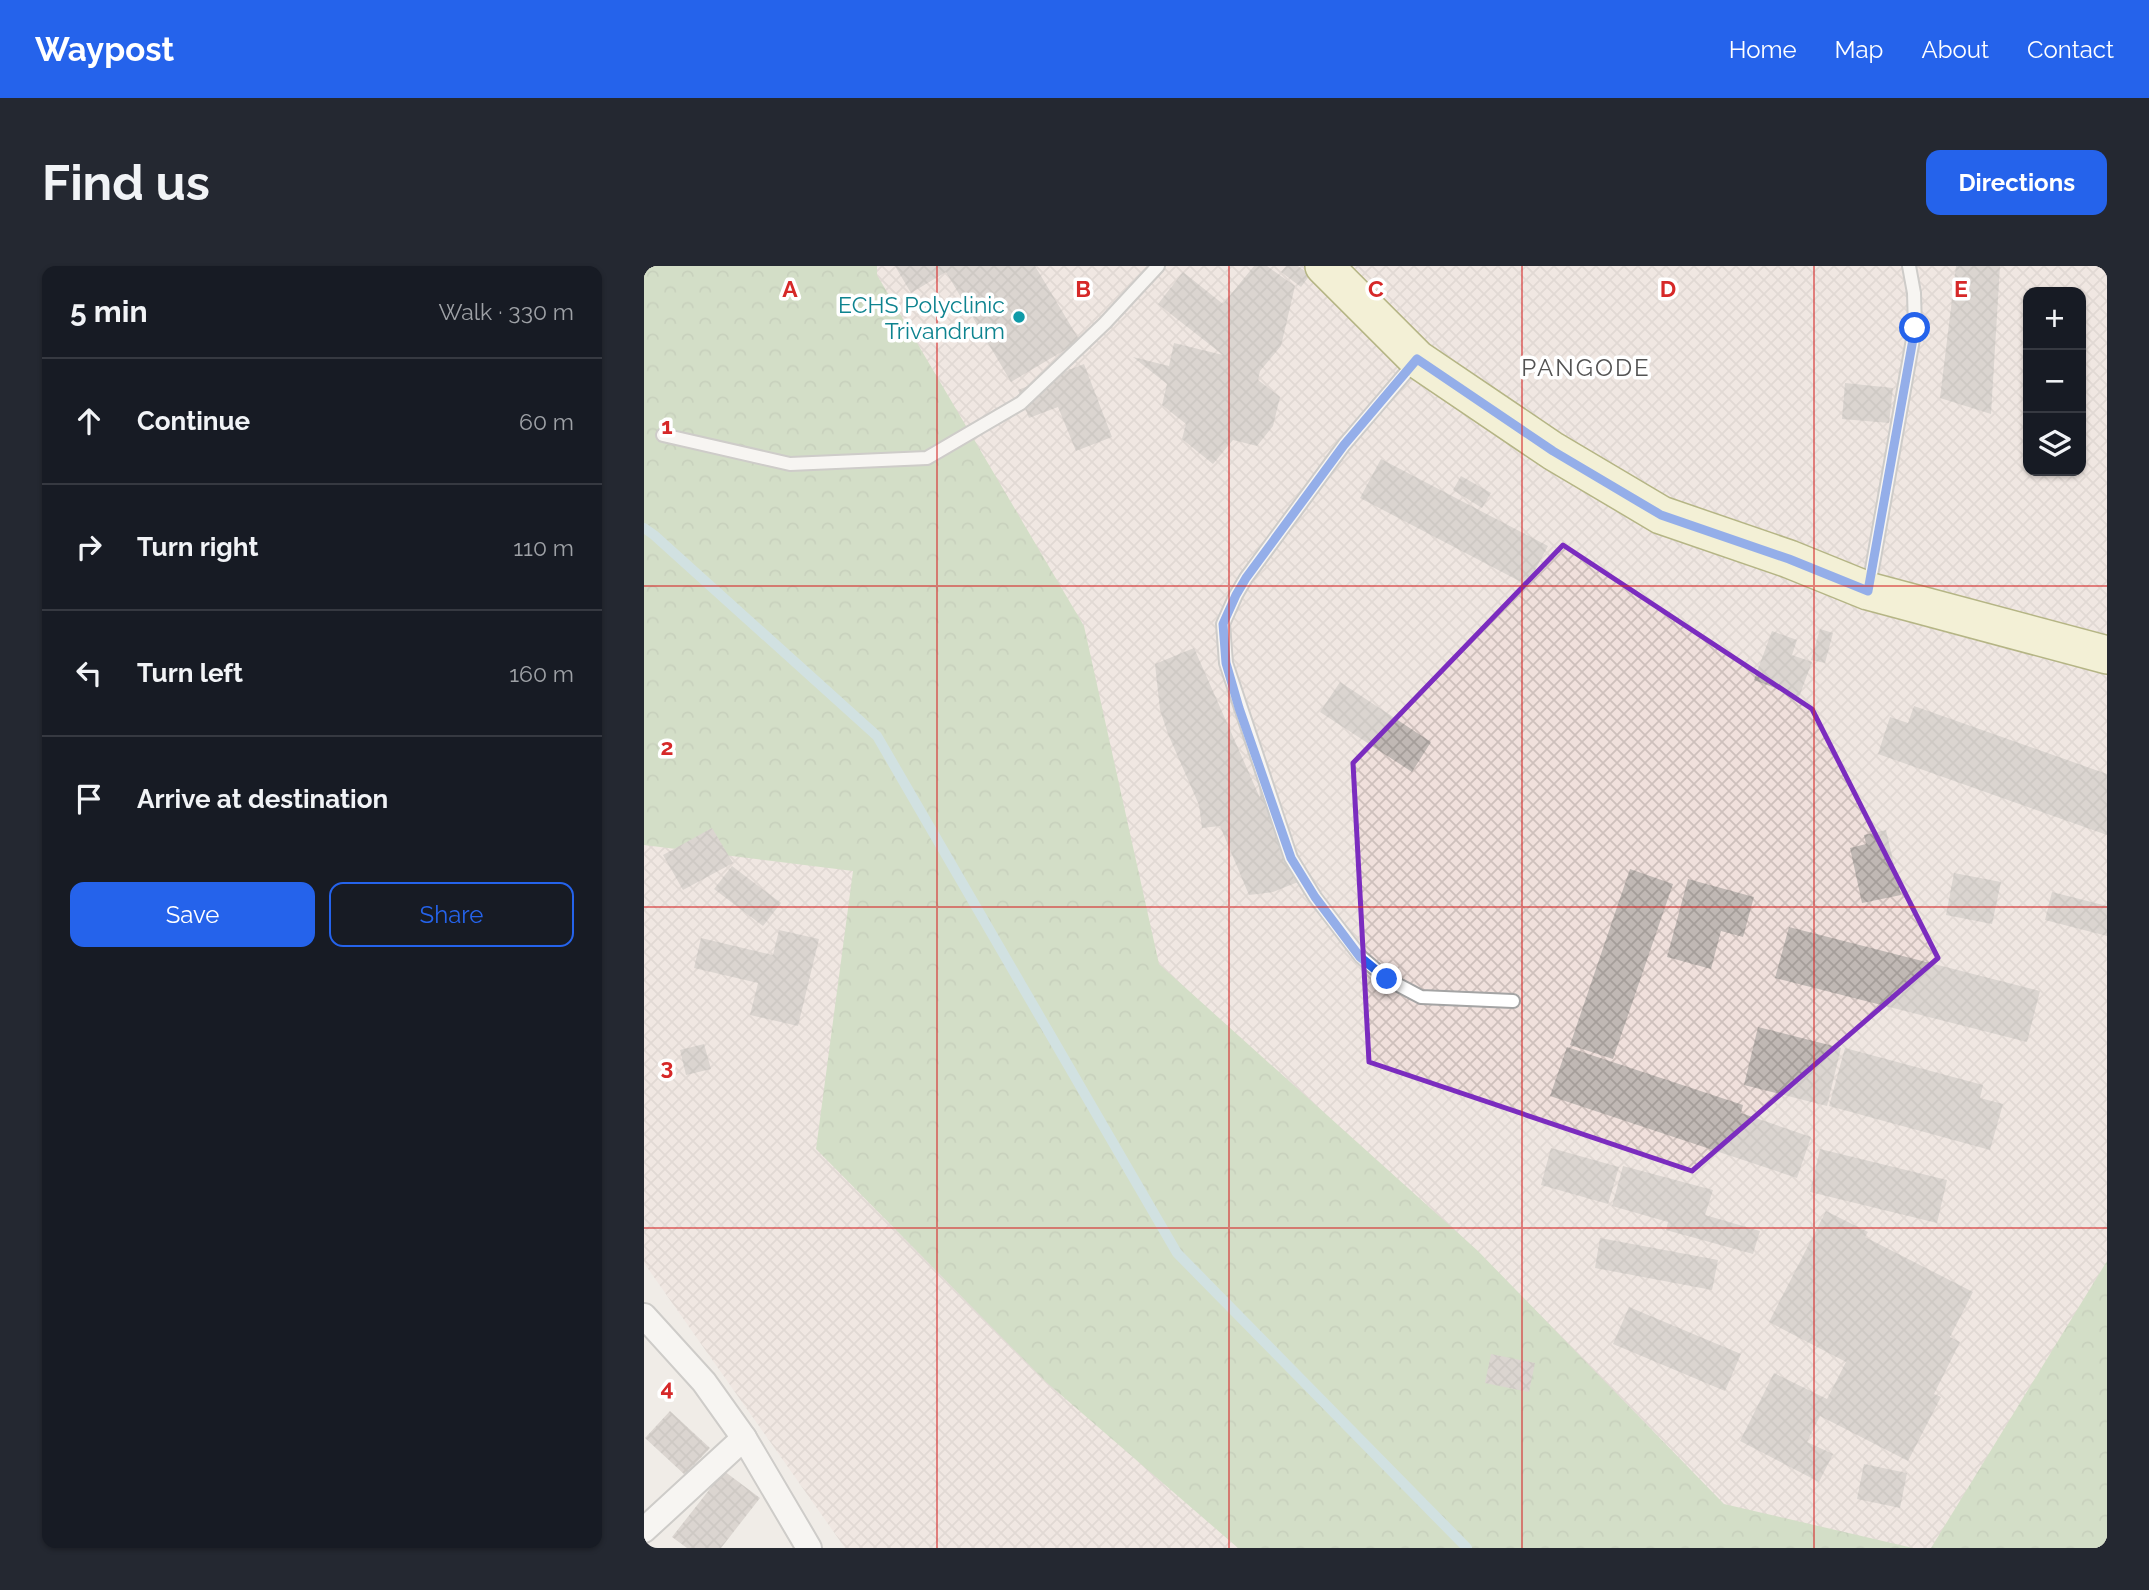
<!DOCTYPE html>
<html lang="en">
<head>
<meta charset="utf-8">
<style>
  body { margin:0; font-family:Raleway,sans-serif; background:#242831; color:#f1f3f6 }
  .controls { position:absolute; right:21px; top:21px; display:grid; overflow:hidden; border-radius:14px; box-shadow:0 2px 5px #0004 }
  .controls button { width:63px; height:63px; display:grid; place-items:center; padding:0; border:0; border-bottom:2px solid #363941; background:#171b24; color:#f1f3f6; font:35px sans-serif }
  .stop { position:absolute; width:21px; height:21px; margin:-16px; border:5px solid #2563eb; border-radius:50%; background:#fff }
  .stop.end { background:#2563eb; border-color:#fff; box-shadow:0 2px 7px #0008 }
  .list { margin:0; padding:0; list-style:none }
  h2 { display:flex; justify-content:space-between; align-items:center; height:91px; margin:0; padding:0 28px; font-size:30px }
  h2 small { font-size:23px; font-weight:400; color:#9ea1a6 }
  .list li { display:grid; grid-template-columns:46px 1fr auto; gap:21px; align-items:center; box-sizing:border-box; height:126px; padding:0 28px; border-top:2px solid #363941 }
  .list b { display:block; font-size:26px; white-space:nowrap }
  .list em { font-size:23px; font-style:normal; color:#9ea1a6 }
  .actions { display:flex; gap:14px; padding:21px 28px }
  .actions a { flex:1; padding:16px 0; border:2px solid #2563eb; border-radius:14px; text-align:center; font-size:24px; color:#2563eb }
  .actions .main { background:#2563eb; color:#fff }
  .icon { flex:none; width:38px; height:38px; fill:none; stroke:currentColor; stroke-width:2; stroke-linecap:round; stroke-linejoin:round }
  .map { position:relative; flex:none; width:1463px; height:1282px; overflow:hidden; border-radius:14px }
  header { display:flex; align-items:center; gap:42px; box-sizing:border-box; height:98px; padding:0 35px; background:#2563eb; color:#fff }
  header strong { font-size:33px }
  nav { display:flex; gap:38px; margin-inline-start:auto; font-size:24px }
  .intro { display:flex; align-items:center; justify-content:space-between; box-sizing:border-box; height:168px; padding:0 42px }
  h1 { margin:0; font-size:49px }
  .button { padding:18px 32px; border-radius:14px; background:#2563eb; color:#fff; font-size:24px; font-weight:700 }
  main { display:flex; gap:42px; padding:0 42px }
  aside { flex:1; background:#171b24; border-radius:14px; box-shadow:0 2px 5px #0004 }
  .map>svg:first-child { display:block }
  .military { fill:url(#military-cross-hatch); fill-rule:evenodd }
  .forest { fill:url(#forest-crowns) }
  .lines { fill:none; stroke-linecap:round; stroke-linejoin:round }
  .stream { stroke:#acd3da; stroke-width:10 }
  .building { fill:url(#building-cross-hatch) }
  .service-casing { stroke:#a4a4a4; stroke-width:16 }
  .minor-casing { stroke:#a4a4a4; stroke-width:28 }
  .secondary-casing { stroke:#6d710e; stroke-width:40 }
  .service { stroke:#fff; stroke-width:12 }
  .minor { stroke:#fff; stroke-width:24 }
  .secondary { stroke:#f5f4c0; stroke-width:37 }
  .route { stroke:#2563eb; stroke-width:9 }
  .marked { fill:none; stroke:#7b2cbf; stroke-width:5; stroke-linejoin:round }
  .grid { fill:none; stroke:#d62828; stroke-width:2; stroke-opacity:0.55 }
  .culture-dot { fill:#0f9aa8; stroke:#fff; stroke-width:2.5 }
  .labels { text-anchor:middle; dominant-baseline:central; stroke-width:7; stroke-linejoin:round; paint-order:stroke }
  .culture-label { font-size:23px; fill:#0d838f; stroke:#fff; text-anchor:end }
  .neighbourhood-label { font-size:24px; letter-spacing:2px; fill:#535353; stroke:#fff }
  .grid-label { font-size:23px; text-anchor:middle; font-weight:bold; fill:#d62828; stroke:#fff; stroke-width:7; stroke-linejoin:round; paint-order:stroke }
</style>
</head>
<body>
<header>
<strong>Waypost</strong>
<nav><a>Home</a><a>Map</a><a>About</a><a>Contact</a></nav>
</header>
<div class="intro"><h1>Find us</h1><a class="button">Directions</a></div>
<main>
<aside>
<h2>5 min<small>Walk · 330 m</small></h2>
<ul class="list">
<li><svg class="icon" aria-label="ahead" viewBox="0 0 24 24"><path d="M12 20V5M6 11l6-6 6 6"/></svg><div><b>Continue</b></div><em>60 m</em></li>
<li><svg class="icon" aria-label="right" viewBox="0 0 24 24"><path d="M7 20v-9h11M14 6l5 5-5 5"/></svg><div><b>Turn right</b></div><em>110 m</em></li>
<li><svg class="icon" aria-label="left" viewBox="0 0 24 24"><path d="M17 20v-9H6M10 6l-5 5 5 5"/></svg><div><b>Turn left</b></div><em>160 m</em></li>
<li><svg class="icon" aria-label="arrive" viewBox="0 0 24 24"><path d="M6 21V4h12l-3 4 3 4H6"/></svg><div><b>Arrive at destination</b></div></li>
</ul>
<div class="actions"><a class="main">Save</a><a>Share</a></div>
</aside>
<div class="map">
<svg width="1463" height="1282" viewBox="0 0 1463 1282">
  <defs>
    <pattern id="military-cross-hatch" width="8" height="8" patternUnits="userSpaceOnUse" patternTransform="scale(1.75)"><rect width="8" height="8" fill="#f0e0dc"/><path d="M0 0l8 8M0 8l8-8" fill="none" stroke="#cec0bc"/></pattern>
    <pattern id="forest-crowns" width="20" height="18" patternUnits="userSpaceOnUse" patternTransform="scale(1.75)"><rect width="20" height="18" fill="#b0cca0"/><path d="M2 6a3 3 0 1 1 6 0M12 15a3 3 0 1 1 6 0" fill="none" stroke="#97af8a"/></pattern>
    <pattern id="building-cross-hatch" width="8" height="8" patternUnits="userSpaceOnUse" patternTransform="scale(1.75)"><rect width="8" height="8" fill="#c0b8b4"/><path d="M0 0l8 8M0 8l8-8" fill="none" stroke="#a59e9a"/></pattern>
  </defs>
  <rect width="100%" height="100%" fill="#f0ece7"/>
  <path class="military" d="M0 0H1463V1282H201L0 997ZM1384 26H1437V205H1384Z"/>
  <g class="forest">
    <path d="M0 0H233V9L440 360 515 698 834 985 1080 1238 1269 1282H594L402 1116 172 883 209 605 0 579Z"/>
    <path d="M1463 995V1282H1287Z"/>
  </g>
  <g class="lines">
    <path class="stream" d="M0 262 10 269 233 470 533 987 823 1282"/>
  </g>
  <g class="building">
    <path d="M251 0H391L436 75 367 116 302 6 267 27Z"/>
    <path d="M610 0H623L651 20 637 80 616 105 614 114 636 131 629 160 613 180 589 174 569 198 538 173 542 158 518 139 523 118 489 91 525 100 530 77 579 89 514 38 539 6 579 38Z"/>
    <path d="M642 0H654L666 9 657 21 637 6Z"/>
    <path d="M1312 0H1356L1347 148 1296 132Z"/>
    <path d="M440 98 468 171 432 185 414 141 385 152 374 124Z"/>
    <path d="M1201 117 1249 122 1245 157 1198 153Z"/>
    <path d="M737 193 904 280 883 319 716 232Z"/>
    <path d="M817 210 847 227 838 242 809 224Z"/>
    <path d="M1176 363 1189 367 1181 397 1167 394Z"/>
    <path d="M1128 365 1153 374 1148 389 1168 396 1155 431 1110 414Z"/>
    <path d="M550 382 616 532 615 519 653 605 654 616 629 626 605 629 576 560 558 562 555 539 524 468 516 444 511 398Z"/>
    <path d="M696 416 787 476 768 506 676 446Z"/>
    <path d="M1270 440 1463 508V569L1234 488 1246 451 1264 457Z"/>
    <path d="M68 562 89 597 39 624 19 589Z"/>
    <path d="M1242 564 1257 629 1218 637 1206 582 1222 578 1220 569Z"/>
    <path d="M88 600 137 637 119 660 70 623Z"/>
    <path d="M986 603 1029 618 969 793 926 779Z"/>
    <path d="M1310 607 1357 616 1348 658 1302 649Z"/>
    <path d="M1044 613 1110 631 1099 671 1077 665 1067 703 1023 691Z"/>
    <path d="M1408 626 1463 640V670L1401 654Z"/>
    <path d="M1145 661 1396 725 1383 776 1131 712Z"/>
    <path d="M135 664 175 673 154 760 106 749 114 717 50 702 57 672 129 689Z"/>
    <path d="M1114 761 1197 782 1183 840 1100 819Z"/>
    <path d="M60 778 67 803 42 809 36 784Z"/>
    <path d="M923 781 1099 839 1097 847 1167 871 1153 912 906 830Z"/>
    <path d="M1201 782 1339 819 1336 832 1359 838 1346 884 1185 840Z"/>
    <path d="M907 882 975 901 964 938 897 919Z"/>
    <path d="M1176 883 1303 914 1293 957 1166 926Z"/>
    <path d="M979 900 1069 924 1061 949 1116 965 1109 988 1022 964 1024 956 968 940Z"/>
    <path d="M1182 945 1224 966 1221 971 1329 1026 1306 1071 1316 1076 1290 1128 1297 1131 1264 1195 1176 1150 1163 1176 1189 1188 1175 1216 1096 1175 1130 1107 1183 1133 1202 1096 1125 1056Z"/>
    <path d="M956 972 1074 994 1068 1024 951 1002Z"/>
    <path d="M985 1041 1097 1088 1081 1125 969 1078Z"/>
    <path d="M847 1088 891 1097 885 1126 841 1117Z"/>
    <path d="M26 1145 66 1182 41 1209 1 1172Z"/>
    <path d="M1220 1198 1263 1207 1256 1242 1213 1233Z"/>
    <path d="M80 1205 116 1232 77 1282H43L28 1271Z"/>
  </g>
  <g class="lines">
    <defs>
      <g id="service">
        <path d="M771 96 700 179 602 312 592 329 579 358 582 397 647 592 671 631 717 691 743 713 777 731 869 735"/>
        <path d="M19 169 146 198 283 192 377 137 461 57 514 0"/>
        <path d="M1225 320 1271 62 1270 27 1265 0"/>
      </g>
      <g id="minor">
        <path d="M0 1050 60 1116 100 1172 165 1282"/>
        <path d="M0 1264 100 1172"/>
      </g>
      <path id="secondary" d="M680 0 773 93 909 185 1017 249 1145 293 1224 325 1463 389"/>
    </defs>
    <use href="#service" class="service-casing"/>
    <use href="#minor" class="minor-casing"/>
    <use href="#secondary" class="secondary-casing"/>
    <use href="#service" class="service"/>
    <use href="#minor" class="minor"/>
    <use href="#secondary" class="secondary"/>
  </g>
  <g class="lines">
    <path class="route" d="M743 713 716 691 671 631 647 592 595 442 582 397 579 358 592 329 602 312 700 179 773 93 909 185 1017 249 1145 293 1224 325 1271 62"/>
  </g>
  <path d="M0 0H1463V1282H0ZM919 279 1168 443 1294 692 1048 905 725 796 709 497Z" fill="#f0ece7" fill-opacity=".55" fill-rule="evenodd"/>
  <path class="marked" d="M919 279 1168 443 1294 692 1048 905 725 796 709 497Z"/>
  <path class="grid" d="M293 0V1282M585 0V1282M878 0V1282M1170 0V1282M0 320H1463M0 641H1463M0 962H1463"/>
  <circle class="culture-dot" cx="375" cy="51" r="7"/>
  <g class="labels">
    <g class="culture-label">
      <text x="361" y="38">ECHS Polyclinic<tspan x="361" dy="26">Trivandrum</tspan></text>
    </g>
    <g class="neighbourhood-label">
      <text x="942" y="101">PANGODE</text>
    </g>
  </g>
  <g class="grid-label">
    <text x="146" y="31">A</text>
    <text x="439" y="31">B</text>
    <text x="732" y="31">C</text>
    <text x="1024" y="31">D</text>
    <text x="1317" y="31">E</text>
    <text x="23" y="168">1</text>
    <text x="23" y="489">2</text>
    <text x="23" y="809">3</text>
    <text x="23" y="1130">4</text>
  </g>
</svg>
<div class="controls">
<button>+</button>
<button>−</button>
<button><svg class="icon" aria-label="layers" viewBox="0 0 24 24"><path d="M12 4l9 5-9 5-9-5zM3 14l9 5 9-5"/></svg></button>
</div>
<div class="stop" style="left:1271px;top:62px"></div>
<div class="stop end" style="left:743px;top:713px"></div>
</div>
</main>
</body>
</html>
